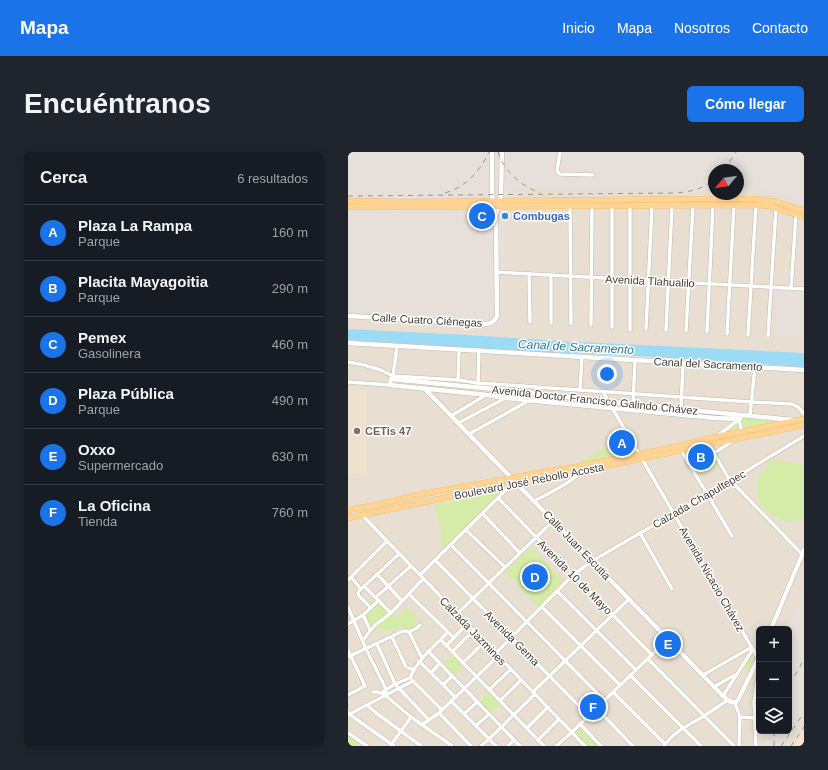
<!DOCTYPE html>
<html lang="es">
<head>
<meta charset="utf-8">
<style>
  body { margin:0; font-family:Arial,sans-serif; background:#20242c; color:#f1f3f6 }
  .controls { position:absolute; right:12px; bottom:12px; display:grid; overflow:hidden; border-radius:6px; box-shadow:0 2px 10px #0003 }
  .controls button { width:36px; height:36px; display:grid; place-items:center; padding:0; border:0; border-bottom:1px solid #363941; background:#171b24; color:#f1f3f6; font:20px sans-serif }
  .compass { position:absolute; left:360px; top:12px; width:36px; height:36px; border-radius:50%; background:#171b24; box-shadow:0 2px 10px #0003; rotate:241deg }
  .you { position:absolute; left:259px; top:222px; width:14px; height:14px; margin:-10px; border:3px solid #fff; border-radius:50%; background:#1a73e8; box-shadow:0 0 0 6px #1a73e833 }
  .badge { display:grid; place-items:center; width:26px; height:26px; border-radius:50%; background:#1a73e8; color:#fff; font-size:13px; font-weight:700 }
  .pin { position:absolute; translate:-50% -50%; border:2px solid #fff; box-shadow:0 1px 4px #0006 }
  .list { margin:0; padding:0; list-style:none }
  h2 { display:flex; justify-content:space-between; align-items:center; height:52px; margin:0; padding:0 16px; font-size:17px }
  h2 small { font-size:13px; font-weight:400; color:#9ea1a6 }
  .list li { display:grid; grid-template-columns:26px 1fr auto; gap:12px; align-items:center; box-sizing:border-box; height:56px; padding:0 16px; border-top:1px solid #363941 }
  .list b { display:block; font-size:15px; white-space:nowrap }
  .list p { margin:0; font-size:13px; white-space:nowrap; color:#9ea1a6 }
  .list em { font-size:13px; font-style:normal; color:#9ea1a6 }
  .icon { flex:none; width:22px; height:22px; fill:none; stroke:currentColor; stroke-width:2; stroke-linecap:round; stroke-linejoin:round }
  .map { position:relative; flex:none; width:456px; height:594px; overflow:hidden; border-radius:6px }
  header { display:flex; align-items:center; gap:24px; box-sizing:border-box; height:56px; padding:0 20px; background:#1a73e8; color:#fff }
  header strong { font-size:19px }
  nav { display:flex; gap:22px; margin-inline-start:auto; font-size:14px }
  .intro { display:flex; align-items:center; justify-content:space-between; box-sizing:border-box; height:96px; padding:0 24px }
  h1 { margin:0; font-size:28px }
  .button { padding:10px 18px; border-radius:6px; background:#1a73e8; color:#fff; font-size:14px; font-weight:700 }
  main { display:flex; gap:24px; padding:0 24px }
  aside { flex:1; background:#171b24; border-radius:6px; box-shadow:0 2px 10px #0003 }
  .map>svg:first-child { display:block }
  .residential { fill:#e8dfd2; fill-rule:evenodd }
  .commercial { fill:#f8e1cd }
  .industrial { fill:#e6dfda }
  .education { fill:#eee1cd }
  .green { fill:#d5eca9 }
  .water { fill:#9bdbf6 }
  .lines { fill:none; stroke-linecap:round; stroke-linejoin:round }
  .minor-casing { stroke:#c3b7a9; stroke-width:4.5 }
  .tertiary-casing { stroke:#c3b7a9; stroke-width:5.5 }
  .primary-casing { stroke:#eeb058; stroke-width:6 }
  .minor { stroke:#fff; stroke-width:3.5 }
  .tertiary { stroke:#fff; stroke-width:4.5 }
  .primary { stroke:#ffd492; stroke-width:5.5 }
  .rail { stroke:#959595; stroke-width:1; stroke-dasharray:5 5; stroke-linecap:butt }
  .shop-dot { fill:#3f7fe0; stroke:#fff; stroke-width:1.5 }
  .education-dot { fill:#8d6e63; stroke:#fff; stroke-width:1.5 }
  .labels { text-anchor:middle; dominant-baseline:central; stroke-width:3; stroke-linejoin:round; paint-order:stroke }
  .shop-label { font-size:11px; font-weight:bold; fill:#366cbe; stroke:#fff; text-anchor:start }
  .street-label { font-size:11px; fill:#473d34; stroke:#fff }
  .education-label { font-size:11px; font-weight:bold; fill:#785e54; stroke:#fff; text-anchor:start }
  .water-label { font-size:12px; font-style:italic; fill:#217aa2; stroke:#fff }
</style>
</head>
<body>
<header>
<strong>Mapa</strong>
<nav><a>Inicio</a><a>Mapa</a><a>Nosotros</a><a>Contacto</a></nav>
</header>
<div class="intro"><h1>Encuéntranos</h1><a class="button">Cómo llegar</a></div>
<main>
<aside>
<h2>Cerca<small>6 resultados</small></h2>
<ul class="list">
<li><span class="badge">A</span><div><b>Plaza La Rampa</b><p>Parque</p></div><em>160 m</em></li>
<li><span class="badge">B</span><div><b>Placita Mayagoitia</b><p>Parque</p></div><em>290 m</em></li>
<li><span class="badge">C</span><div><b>Pemex</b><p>Gasolinera</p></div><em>460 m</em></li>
<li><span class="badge">D</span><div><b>Plaza Pública</b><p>Parque</p></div><em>490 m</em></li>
<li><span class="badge">E</span><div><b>Oxxo</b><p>Supermercado</p></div><em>630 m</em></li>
<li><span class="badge">F</span><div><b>La Oficina</b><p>Tienda</p></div><em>760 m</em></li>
</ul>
</aside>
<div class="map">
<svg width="456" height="594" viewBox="0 0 456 594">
  <rect width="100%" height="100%" fill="#f4ede4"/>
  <path class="residential" d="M0 0H456V594H0ZM366 18H390V42H366ZM411 477H441V579H411Z"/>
  <path class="commercial" d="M456 578V594H445Z"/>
  <g class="industrial">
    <path d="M0 0H456V108L455 52 423 38H390V18H366V38L161 37 154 176 0 167Z"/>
    <path d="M456 131V186L425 184 426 135Z"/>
    <path d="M456 435V562L434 594H418V579H441V477H439Z"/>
  </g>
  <path class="education" d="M0 235 19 237V323L0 321Z"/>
  <g class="green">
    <path d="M394 266 444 268 372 282Z"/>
    <path d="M278 283 287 299 229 312Z"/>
    <path d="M361 294 371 312 349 325 334 299Z"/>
    <path d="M422 307 456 313V367L455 369C449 366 443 370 437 369 430 368 414 357 411 350 409 345 409 328 412 322 414 319 419 317 421 313 422 311 421 309 422 307Z"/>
    <path d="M154 340 93 400V378L86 353Z"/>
    <path d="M183 395 216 429 191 455 157 420Z"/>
    <path d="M31 450 43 463 47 465 53 463 59 455 69 465V469L66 472 67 476 60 478H57L54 474 44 480 43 478 37 480 34 476 28 479 22 476 17 463Z"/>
    <path d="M105 503 115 513 104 524 94 513Z"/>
    <path d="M402 505 406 506V508L400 520 395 515 401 506Z"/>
    <path d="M141 539 153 550 143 561 131 550Z"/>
    <path d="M232 574 251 594H239L225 580Z"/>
    <path d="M1 582 12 589 8 594H0V583Z"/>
  </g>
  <path class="water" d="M0 177 119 183 211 189 456 201V215L290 204 147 198 0 188Z"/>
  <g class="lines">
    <defs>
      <g id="minor">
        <path d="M212 0 209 19 212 22 245 23"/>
        <path d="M222 54 223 172"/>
        <path d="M264 54V175"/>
        <path d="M148 120 456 137"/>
        <path d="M181 122 182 170"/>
        <path d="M443 137 448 62"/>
        <path d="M203 171V123"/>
        <path d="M243 173 244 53"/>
        <path d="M298 177 304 54"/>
        <path d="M282 178V54"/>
        <path d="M318 178 324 54"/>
        <path d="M338 179 345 54"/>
        <path d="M359 180 365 53"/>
        <path d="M379 182 386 53"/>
        <path d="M400 183 408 53"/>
        <path d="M420 184 428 56"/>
        <path d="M0 210 16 213 33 218 45 224 110 228 130 231 403 250 444 252 450 255 456 262"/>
        <path d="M45 224 49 194"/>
        <path d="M110 228 111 197"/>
        <path d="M0 230 42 233"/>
        <path d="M130 231 131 199"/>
        <path d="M232 238 234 205"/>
        <path d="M255 240 291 302"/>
        <path d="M285 252 287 208"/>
        <path d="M333 257 335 211"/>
        <path d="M402 263 407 215"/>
        <path d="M103 264 138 243"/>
        <path d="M391 268 394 280"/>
        <path d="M110 271 158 246 160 238"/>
        <path d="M121 282 182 248"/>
        <path d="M369 284 393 266"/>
        <path d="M361 292 382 329 384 330 454 402"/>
        <path d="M333 298 384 384"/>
        <path d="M366 301 385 289"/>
        <path d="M294 307 411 508"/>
        <path d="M150 346 304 503"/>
        <path d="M186 349C196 344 229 328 233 319"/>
        <path d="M135 362 172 401"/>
        <path d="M14 363 237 594"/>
        <path d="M118 378 157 415"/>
        <path d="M292 381 324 437"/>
        <path d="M103 393 256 548"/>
        <path d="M87 408 241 564"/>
        <path d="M29 422 54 449"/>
        <path d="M72 423 163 333"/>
        <path d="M3 425 13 437"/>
        <path d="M0 428 39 389"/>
        <path d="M16 434 43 461"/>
        <path d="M209 439 288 518"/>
        <path d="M61 442 106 486"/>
        <path d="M28 445 63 414"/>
        <path d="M0 455 18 497 38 537V540L37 543"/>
        <path d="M194 455 272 533"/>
        <path d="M23 456 11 444 10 441 11 439 51 402"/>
        <path d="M109 462 205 369"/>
        <path d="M15 463 22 478"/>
        <path d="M0 472 15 463 31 448"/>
        <path d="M61 480 69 476 72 473"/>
        <path d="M44 485 58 515 63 517H65"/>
        <path d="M15 488 27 473 43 461 75 427"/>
        <path d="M93 488 196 594"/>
        <path d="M29 492 47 532 81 568"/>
        <path d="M98 494 119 472"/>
        <path d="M0 498 17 534 0 543"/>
        <path d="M80 499 172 594"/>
        <path d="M104 500 125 479"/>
        <path d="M148 501 225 423 244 409 382 329 456 284"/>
        <path d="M0 505 55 479H58L61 480 74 506"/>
        <path d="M300 507 386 594"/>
        <path d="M71 509 107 545"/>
        <path d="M115 511 136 490"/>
        <path d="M83 521 92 511"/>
        <path d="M282 523 353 594"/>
        <path d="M355 523 404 495"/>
        <path d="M62 526C70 507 86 495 100 480"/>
        <path d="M64 528 94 558"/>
        <path d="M95 533 104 524"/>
        <path d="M366 535 383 525 388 523"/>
        <path d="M141 538 163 517"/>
        <path d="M25 540H30L37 543 63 565 104 594"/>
        <path d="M185 540 281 447"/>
        <path d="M265 540 317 592"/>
        <path d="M33 541 47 532 62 526"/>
        <path d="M375 544 405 497"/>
        <path d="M103 549 148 594"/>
        <path d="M152 549 173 528"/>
        <path d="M387 551 392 565 391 594"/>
        <path d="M19 553 27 560 73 594"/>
        <path d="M248 556 285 594"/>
        <path d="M0 560 1 562 46 594"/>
        <path d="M91 561 123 594"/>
        <path d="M116 562 129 550"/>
        <path d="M0 563 65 529"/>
        <path d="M392 565 406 566"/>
        <path d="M75 572 91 561 150 504"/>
        <path d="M232 572 253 594"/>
        <path d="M128 574 141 562"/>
        <path d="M179 576 200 555"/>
        <path d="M0 581 19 594"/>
        <path d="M190 588 211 567"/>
        <path d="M43 593 63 565"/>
        <path d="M133 594 141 587 187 542"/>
        <path d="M160 594 166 588"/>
        <path d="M208 594 224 580 320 487"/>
        <path d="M316 594C326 579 341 573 356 564 364 559 372 553 380 548"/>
        <path d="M408 594 406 550 411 518"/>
      </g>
      <g id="tertiary">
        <path d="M148 63 153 43 154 0"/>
        <path d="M0 164 137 172C143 172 147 169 149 164L148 63 144 43V0"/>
        <path d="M0 191 456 218"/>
        <path d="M77 237 375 544 381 549 387 551 390 548 411 505"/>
        <path d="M392 267 367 266 158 246 139 243 42 233 43 227 146 237 285 252 319 255 333 257 445 268"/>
        <path d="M423 477 456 398"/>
      </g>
      <g id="primary">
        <path d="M0 49 61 50 343 47H408L429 50 456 59"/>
        <path d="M0 55 408 53 421 54 456 65"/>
        <path d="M0 358 29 353 75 342 196 320 222 316 332 294 372 284 456 267"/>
        <path d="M0 366 168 331 233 319 456 273"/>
      </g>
    </defs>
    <use href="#minor" class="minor-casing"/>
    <use href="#tertiary" class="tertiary-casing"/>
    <use href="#primary" class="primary-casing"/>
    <use href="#minor" class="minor"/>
    <use href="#tertiary" class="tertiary"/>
    <use href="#primary" class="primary"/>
    <g class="rail">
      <path d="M150 0C156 19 173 34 192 41"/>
      <path d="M376 18 388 0"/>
      <path d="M97 41C118 35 132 19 141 0"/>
      <path d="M0 44 327 41C342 40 354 37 366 28"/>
      <path d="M441 532 451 517 456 506"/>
      <path d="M426 579V594"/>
      <path d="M433 594 456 561"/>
      <path d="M443 594 456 575"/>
    </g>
  </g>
  <circle class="shop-dot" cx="157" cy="64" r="4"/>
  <circle class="education-dot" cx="9" cy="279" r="4"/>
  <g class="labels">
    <g class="shop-label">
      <text x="165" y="64">Combugas</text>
    </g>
    <g class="street-label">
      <text transform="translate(302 129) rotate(3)">Avenida Tlahualilo</text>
      <text transform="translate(79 168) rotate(3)">Calle Cuatro Ciénegas</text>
      <text transform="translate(360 212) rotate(3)">Canal del Sacramento</text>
      <text transform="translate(247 248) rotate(6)">Avenida Doctor Francisco Galindo Chávez</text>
      <text transform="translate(181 329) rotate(-11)">Boulevard José Rebollo Acosta</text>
      <text transform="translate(351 347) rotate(-30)">Calzada Chapultepec</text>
      <text transform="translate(229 393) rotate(46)">Calle Juan Escutia</text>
      <text transform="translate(227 425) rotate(45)">Avenida 10 de Mayo</text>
      <text transform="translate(364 427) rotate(60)">Avenida Nicacio Chávez</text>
      <text transform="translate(125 479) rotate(46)">Calzada Jazmines</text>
      <text transform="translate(164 486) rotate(45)">Avenida Gema</text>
    </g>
    <g class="education-label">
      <text x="17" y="279">CETis 47</text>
    </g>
    <g class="water-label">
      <text transform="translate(228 195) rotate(3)">Canal de Sacramento</text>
    </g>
  </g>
</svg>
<div class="controls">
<button>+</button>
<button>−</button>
<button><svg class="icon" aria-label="layers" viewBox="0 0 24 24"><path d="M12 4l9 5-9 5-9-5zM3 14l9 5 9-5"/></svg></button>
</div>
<svg class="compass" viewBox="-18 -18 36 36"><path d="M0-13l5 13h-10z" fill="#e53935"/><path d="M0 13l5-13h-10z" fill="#9ea1a6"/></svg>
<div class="you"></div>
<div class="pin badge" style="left:274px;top:291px">A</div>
<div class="pin badge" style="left:353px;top:305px">B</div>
<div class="pin badge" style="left:134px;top:64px">C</div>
<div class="pin badge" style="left:187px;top:425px">D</div>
<div class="pin badge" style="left:320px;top:492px">E</div>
<div class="pin badge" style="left:245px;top:555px">F</div>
</div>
</main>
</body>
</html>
